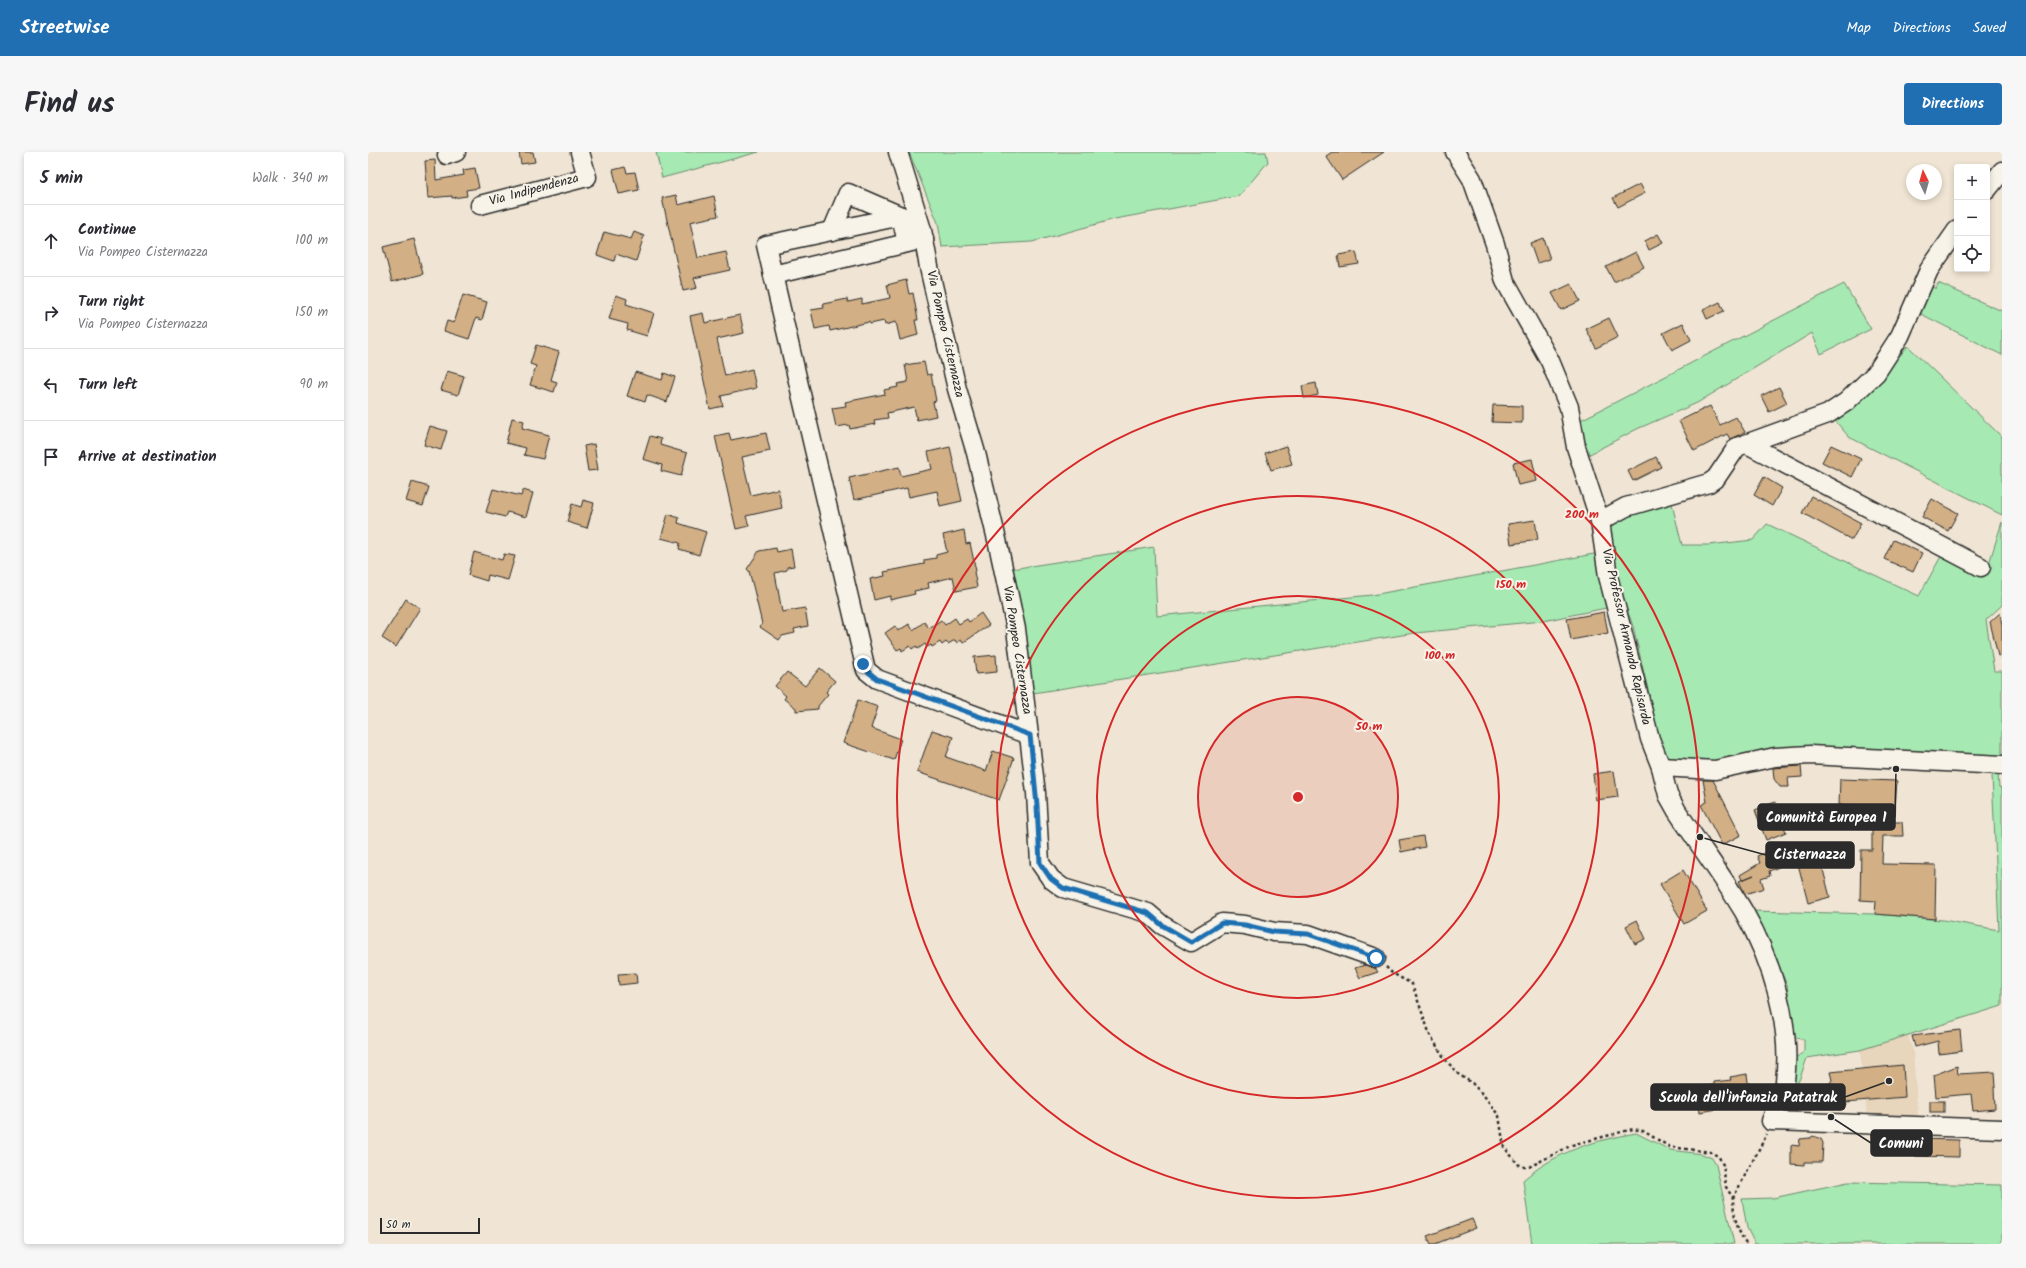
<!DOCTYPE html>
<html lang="en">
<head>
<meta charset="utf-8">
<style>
  body { margin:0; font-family:Kalam,sans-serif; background:#f7f7f7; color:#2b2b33 }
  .controls { position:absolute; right:12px; top:12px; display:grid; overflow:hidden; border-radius:4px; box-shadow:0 2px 6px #0003 }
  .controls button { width:36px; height:36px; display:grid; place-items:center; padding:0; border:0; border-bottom:1px solid #e1e1e2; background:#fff; color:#2b2b33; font:20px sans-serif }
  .compass { position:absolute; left:1538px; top:12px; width:36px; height:36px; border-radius:50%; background:#fff; box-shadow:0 2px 6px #0003; rotate:355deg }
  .scale { position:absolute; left:12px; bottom:10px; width:100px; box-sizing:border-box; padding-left:4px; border:2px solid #2b2b2b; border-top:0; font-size:11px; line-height:14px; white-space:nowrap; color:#2b2b2b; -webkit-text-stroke:3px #f7f3e8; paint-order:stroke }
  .stop { position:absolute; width:12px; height:12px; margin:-9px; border:3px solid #1f6fb2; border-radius:50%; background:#fff }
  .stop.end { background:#1f6fb2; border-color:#fff; box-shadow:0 1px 4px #0008 }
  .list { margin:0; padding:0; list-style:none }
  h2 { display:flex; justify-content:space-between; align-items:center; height:52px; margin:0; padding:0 16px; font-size:17px }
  h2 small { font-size:13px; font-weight:400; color:#7c7c81 }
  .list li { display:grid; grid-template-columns:26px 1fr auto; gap:12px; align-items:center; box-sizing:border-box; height:72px; padding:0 16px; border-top:1px solid #e1e1e2 }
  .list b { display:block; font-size:15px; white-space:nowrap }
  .list p { margin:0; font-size:13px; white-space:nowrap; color:#7c7c81 }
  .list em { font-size:13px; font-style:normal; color:#7c7c81 }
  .icon { flex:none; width:22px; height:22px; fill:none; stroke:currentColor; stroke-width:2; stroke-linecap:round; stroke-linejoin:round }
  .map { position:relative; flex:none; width:1634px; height:1092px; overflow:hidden; border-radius:4px }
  header { display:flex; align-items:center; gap:24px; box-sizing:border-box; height:56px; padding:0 20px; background:#1f6fb2; color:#fff }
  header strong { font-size:19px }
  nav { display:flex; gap:22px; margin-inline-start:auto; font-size:14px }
  .intro { display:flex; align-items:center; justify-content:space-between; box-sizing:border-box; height:96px; padding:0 24px }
  h1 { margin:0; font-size:28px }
  .button { padding:10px 18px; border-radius:4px; background:#1f6fb2; color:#fff; font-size:14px; font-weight:700 }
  main { display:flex; gap:24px; padding:0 24px }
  aside { flex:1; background:#fff; border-radius:4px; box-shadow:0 2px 6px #0003 }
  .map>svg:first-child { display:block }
  .built { fill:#e7d5bc }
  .green { fill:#a7e9b2; stroke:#698a6e }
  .building { fill:#d2af85; stroke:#2b2b2b }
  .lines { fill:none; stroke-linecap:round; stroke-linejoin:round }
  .minor-casing { stroke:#2b2b2b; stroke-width:21 }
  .path { stroke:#2b2b2b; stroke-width:2.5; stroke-dasharray:3 3; stroke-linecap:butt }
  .minor { stroke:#f7f3e8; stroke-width:18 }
  .route { stroke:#1f6fb2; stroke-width:5 }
  .ring { fill:none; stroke:#d62828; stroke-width:2 }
  .labels { text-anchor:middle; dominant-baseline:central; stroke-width:4; stroke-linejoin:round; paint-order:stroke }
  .street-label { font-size:13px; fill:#2b2b2b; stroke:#f7f3e8 }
  .centre { fill:#d62828; stroke:#f7f3e8; stroke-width:2 }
  .ring-label { font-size:12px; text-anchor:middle; font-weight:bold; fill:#d62828; stroke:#f7f3e8; stroke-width:4; stroke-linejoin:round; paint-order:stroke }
  .leader { fill:none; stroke:#2b2b2b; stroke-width:1.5 }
  .callout-dot { fill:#2b2b2b; stroke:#f7f3e8; stroke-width:1.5 }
  .callout { fill:#2b2b2b; stroke:#2b2b2b; stroke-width:1.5 }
  .callout-label { font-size:14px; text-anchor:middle; font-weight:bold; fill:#fff }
</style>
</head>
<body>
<header>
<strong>Streetwise</strong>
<nav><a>Map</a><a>Directions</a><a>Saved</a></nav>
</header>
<div class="intro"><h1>Find us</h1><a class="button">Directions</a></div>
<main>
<aside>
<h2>5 min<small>Walk · 340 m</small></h2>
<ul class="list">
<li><svg class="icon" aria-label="ahead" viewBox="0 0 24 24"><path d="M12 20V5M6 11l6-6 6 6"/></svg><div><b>Continue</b><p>Via Pompeo Cisternazza</p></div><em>100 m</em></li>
<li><svg class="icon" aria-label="right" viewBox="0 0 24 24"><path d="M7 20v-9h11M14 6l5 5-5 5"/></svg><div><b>Turn right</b><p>Via Pompeo Cisternazza</p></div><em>150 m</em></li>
<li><svg class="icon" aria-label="left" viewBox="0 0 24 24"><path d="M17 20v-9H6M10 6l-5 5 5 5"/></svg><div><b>Turn left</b></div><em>90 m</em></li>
<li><svg class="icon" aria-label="arrive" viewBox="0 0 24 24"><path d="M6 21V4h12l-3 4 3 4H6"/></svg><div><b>Arrive at destination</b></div></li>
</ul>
</aside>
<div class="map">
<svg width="1634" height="1092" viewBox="0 0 1634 1092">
  <rect width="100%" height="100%" fill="#f0e5d4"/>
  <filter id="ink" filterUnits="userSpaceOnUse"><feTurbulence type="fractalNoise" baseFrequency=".025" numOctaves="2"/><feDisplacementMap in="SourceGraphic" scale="8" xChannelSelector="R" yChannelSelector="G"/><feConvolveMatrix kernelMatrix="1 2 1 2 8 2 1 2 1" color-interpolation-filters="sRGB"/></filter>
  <g filter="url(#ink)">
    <path class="built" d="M1540 883 1545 899 1550 964 1548 967 1499 965 1492 898Z"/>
    <g class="green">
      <path d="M288 0H391L294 26Z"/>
      <path d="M541 0H898L900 10 871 44 747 67 664 90 574 95 570 71Z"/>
      <path d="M1570 131 1634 159V203L1551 161 1561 133 1568 137Z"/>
      <path d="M1476 132 1503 177 1453 202 1444 181 1329 251 1269 277 1222 302 1213 294 1211 269Z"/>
      <path d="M1540 194 1634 285V363L1481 285 1464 265 1517 221Z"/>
      <path d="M1303 348 1314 393H1341L1385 388 1399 372 1551 444 1576 399 1618 421 1634 370V453L1618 468 1626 519H1634V604L1350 611 1306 609 1299 606 1294 598 1265 474 1248 429 1240 373 1266 358Z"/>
      <path d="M786 395 789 464 1004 443 1231 401 1232 430 1238 456 1175 469 1047 481 665 541 643 417Z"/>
      <path d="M1624 623H1630L1631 635 1634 636V854L1492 898 1439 906 1432 926 1415 963 1427 906 1436 900V888L1425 885 1419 833 1389 767 1383 759 1507 762 1575 768 1631 778Z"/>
      <path d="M1268 981 1302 998 1334 1002 1344 1006 1348 1013 1366 1092H1164L1155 1028C1189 999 1225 989 1268 981Z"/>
      <path d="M1480 1030 1634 1033V1092H1387L1379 1076 1374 1047 1405 1046Z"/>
    </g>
    <g class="building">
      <path d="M151 0H165L167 10 153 12Z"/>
      <path d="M964 0H1016L974 28 958 4Z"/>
      <path d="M67 8 68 28 96 23 95 18 107 16 111 36 98 38 99 44 84 46V44L60 46 57 9Z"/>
      <path d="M257 15 259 21 267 20 271 38 251 42 245 18Z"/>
      <path d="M1272 32 1277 41 1250 55 1245 46Z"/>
      <path d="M308 43 310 53 346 44 350 64 322 70 330 106 358 100 362 118 326 126 329 136 315 139 294 46Z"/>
      <path d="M236 80 263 87 266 80 276 84 268 109 248 102 246 109 229 103Z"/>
      <path d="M1290 82 1295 91 1281 98 1277 89Z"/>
      <path d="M1175 86 1182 107 1169 111 1162 91Z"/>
      <path d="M46 87 55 122 24 130 15 95Z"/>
      <path d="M988 100 991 112 972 115 970 103Z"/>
      <path d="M1268 100 1276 115 1246 130 1238 115Z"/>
      <path d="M538 128 541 142 545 141 550 168H547L550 183 532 188 528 170 517 173 516 169 502 172 501 170 462 179 461 174 447 177 443 158 456 156 455 152 479 147 480 150 494 147V152L522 146 519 133Z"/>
      <path d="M1203 132 1212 149 1193 158 1184 141Z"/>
      <path d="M95 143 119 150 114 168 108 166 101 187 76 179 79 169 86 171Z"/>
      <path d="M248 143 259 147 258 152 286 161 279 184 259 178 260 172 241 167Z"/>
      <path d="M1352 150 1356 159 1339 167 1335 158Z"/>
      <path d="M335 161 337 171 372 163 376 181 349 187 357 224 384 217 388 236 353 244 355 254 342 257 322 164Z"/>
      <path d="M1241 166 1250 185 1228 196 1218 177Z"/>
      <path d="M1315 171 1323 188 1304 198 1295 181Z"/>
      <path d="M168 193 191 200 183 228 189 230 186 240 162 233 168 214 162 212Z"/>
      <path d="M556 210 559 223 563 222 568 249 565 250 568 264 549 268 546 255 519 261 520 266 506 268 507 272 482 277 481 273 468 275 464 256 478 254 477 250 517 242 516 238 530 235 529 232 540 230 537 213Z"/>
      <path d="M79 219 96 224 90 243 73 238Z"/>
      <path d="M267 220 294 228 296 221 307 225 299 250 279 243 277 250 259 244Z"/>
      <path d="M948 231 950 243 936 246 934 234Z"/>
      <path d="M1411 235 1419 251 1401 260 1393 244Z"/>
      <path d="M1125 253 1154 254V271L1124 270Z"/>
      <path d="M1342 254 1352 273 1368 265 1377 280 1362 287 1359 282 1326 299 1311 269Z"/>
      <path d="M144 266 156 269 154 276 181 283 175 307 156 303 158 296 138 291Z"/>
      <path d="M62 274 79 279 73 298 56 293Z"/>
      <path d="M361 281 363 288 398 281 402 299 374 305 383 343 410 337 414 356 378 364 381 374 368 377 347 284Z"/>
      <path d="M282 284 293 287 292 293 319 301 313 324 293 319 294 313 275 307Z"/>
      <path d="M226 292 230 318 220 319 216 294Z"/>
      <path d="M1463 293 1493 307 1484 325 1454 310Z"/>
      <path d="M918 294 924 312 903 318 897 301Z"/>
      <path d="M582 295 594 349 572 354 569 339 541 345 539 336 486 348 481 326 531 315 533 324 564 317 560 300Z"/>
      <path d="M1288 305 1293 315 1265 329 1260 319Z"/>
      <path d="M1164 307 1169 329 1150 333 1145 311Z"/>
      <path d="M1396 325 1414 336 1404 354 1386 343Z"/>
      <path d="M44 330 61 335 55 354 38 349Z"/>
      <path d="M125 337 153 344 155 338 165 341 158 365 139 360 137 365 118 360Z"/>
      <path d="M1443 344 1493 371 1484 388 1434 361Z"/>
      <path d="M1564 347 1590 361 1580 379 1554 365Z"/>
      <path d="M215 348 226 351 219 376 199 370 204 352 213 355Z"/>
      <path d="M300 362 311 366 310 371 338 380 331 403 311 397 312 391 293 386Z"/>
      <path d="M1167 368 1170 388 1143 392 1140 372Z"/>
      <path d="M596 378 598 392 602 391 608 419 606 420 609 435 588 439 585 425 560 431 561 436 546 439 547 442 522 448V444L506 448 502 427 517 424 516 420 556 412V408L568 406V403L579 400 575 383Z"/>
      <path d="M1525 388 1554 401 1545 420 1516 407Z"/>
      <path d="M408 396 409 400 423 397 426 414 419 415V418L407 421 414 460 437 456 440 474 426 477 427 481 414 484 411 488 392 475 394 472 386 438 381 419 379 417 391 399Z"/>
      <path d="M106 400 134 408 136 402 147 404 140 428 120 423 119 429 100 423Z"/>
      <path d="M38 447 52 456 28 495 14 486Z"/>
      <path d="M1236 460 1240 481 1203 488 1199 467Z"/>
      <path d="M613 461 621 473 595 491 593 488 589 491 587 488 580 492 578 490 574 493 572 490 564 495 563 493 559 495 557 492 550 497 548 494 544 497 542 494 534 499 533 496 529 498 517 481 527 474 530 479 541 472 545 478 556 470 561 476 573 468 577 473 587 466 591 472 599 467 601 470Z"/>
      <path d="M1632 461 1634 474V503L1630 504 1622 470Z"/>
      <path d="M628 503 629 520 608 522 606 505Z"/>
      <path d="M452 516 467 529 458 540 460 542 450 554V557L428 559V556L416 547 418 544 407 534 419 520 437 534Z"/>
      <path d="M490 548 510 555 503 576 533 587 526 608 475 591Z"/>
      <path d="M564 578 585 585 578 605 618 619 625 599 646 606 631 648 549 620Z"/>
      <path d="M1433 614 1434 625 1420 626 1421 635H1412L1406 627 1405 616Z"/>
      <path d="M1246 619 1250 645 1228 648 1225 622Z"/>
      <path d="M1472 627 1529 629 1526 670H1534L1535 684H1515L1514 712 1568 713 1567 767 1507 762 1508 749 1492 748 1493 698H1504V654L1471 653Z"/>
      <path d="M1335 628H1345L1373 683 1354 693 1333 653 1339 650Z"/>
      <path d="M1407 650 1418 680 1398 688 1387 658Z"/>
      <path d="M1055 684 1057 695 1033 700 1031 688Z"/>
      <path d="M1403 698 1411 715 1401 719 1402 724 1393 727 1396 736 1377 742 1371 729 1386 723 1374 728 1372 723 1392 711 1389 704Z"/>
      <path d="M1452 706 1462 745 1440 751 1430 712Z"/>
      <path d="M1315 718 1339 759 1316 772 1292 732Z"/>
      <path d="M1269 768 1278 787 1267 792 1258 774Z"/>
      <path d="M997 813 1007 816 1010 820 992 826 987 816Z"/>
      <path d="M268 821 269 831 251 833 250 822Z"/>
      <path d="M1592 878 1594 899 1571 902 1570 889 1547 895 1544 884Z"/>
      <path d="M1535 913 1537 945 1478 950 1479 953 1466 955 1462 938 1459 935 1464 928 1462 920Z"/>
      <path d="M1589 914 1590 922 1627 920 1628 935H1626L1627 957 1605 959 1603 942 1568 945 1566 923Z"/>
      <path d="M1379 922 1382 946 1365 948V952L1349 954 1350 957 1332 960 1329 935 1346 933V930L1363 928 1362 925Z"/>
      <rect x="1562" y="949" width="14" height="11"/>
      <path d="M1445 984 1453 987 1455 991 1454 1010H1436V1013L1423 1012V993L1431 994 1432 987 1442 986Z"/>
      <path d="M1548 987 1591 988V1005L1547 1004Z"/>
      <path d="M1104 1067 1108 1076 1067 1092H1063L1059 1084Z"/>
    </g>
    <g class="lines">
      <defs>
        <g id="minor">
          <path d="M530 0 554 78 562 120 589 237 608 301 630 392 648 477 668 641 672 711 683 727 695 736 780 761 794 773 823 790 854 771 877 773 906 780 940 782 1008 806"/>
          <path d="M1087 0 1104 27 1127 92 1137 129 1182 209 1201 255 1208 295 1232 369 1240 424 1282 587 1293 615 1300 643 1309 659C1331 693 1356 726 1376 760 1404 809 1424 873 1417 929 1416 942 1407 957 1403 969L1634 977"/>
          <path d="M79 3 88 0"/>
          <path d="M1619 38 1634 19"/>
          <path d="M112 53 219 25 212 0"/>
          <path d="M464 79 480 41 533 64"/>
          <path d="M556 87 405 123 498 518 509 527 661 583"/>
          <path d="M405 123 398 93 533 64 539 91"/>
          <path d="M1379 292 1613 415"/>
          <path d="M1232 369 1258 355 1341 331 1348 326 1369 295 1460 262 1478 250 1508 221 1532 184 1561 118 1589 78"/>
          <path d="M1293 615 1347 618 1407 605 1442 603 1634 613"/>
        </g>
      </defs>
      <use href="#minor" class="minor-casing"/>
      <g class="path">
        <path d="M1018 815 1024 821 1044 832 1062 883 1077 907 1090 922 1104 931 1117 945 1131 964 1136 995 1150 1012 1156 1015H1161L1204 993 1265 977 1275 979 1302 995 1343 1000 1351 1005 1355 1013 1358 1035 1365 1046"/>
        <path d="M1378 1092C1369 1078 1365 1062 1365 1046L1399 982"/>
      </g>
      <use href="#minor" class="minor"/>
    </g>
  </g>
  <g class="lines" filter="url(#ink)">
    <path class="route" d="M495 512 498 518 509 527 662 583 669 653 672 711 683 727 695 736 780 761 794 773 823 790 854 771 877 773 906 780 940 782 1008 806"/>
  </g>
  <circle cx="930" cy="645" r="100" fill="#d62828" fill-opacity=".12"/>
  <g class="ring">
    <circle cx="930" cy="645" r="100"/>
    <circle cx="930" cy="645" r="201"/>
    <circle cx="930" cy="645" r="301"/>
    <circle cx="930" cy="645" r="401"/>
  </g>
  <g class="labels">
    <g class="street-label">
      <text transform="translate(166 38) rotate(-15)">Via Indipendenza</text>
      <text transform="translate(577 182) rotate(77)">Via Pompeo Cisternazza</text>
      <text transform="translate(1258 485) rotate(77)">Via Professor Armando Rapisarda</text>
      <text transform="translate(649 498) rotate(81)">Via Pompeo Cisternazza</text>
    </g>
  </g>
  <circle cx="930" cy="645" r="6" class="centre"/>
  <g class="ring-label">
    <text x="1214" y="366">200 m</text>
    <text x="1143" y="436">150 m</text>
    <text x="1072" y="507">100 m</text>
    <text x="1001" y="578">50 m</text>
  </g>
  <path class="leader" d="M1528 617L1527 665M1332 685L1398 703M1521 929L1477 945M1463 965L1503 991"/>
  <g class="callout-dot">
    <circle cx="1528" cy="617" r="4"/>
    <circle cx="1332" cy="685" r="4"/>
    <circle cx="1521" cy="929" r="4"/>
    <circle cx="1463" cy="965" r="4"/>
  </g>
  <g class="callout">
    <rect x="1390" y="652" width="137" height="26" rx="4"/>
    <rect x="1398" y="690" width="88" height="26" rx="4"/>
    <rect x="1283" y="932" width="194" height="26" rx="4"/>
    <rect x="1503" y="978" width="61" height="26" rx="4"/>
  </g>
  <g class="callout-label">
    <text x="1458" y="670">Comunità Europea 1</text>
    <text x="1442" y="707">Cisternazza</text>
    <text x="1380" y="950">Scuola dell'infanzia Patatrak</text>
    <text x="1533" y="996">Comuni</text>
  </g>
</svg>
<div class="controls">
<button>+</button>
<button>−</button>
<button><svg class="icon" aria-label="locate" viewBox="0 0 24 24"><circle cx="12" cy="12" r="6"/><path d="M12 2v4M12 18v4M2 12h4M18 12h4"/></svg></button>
</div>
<svg class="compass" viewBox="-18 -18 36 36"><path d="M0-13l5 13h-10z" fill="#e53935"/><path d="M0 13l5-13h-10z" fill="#7c7c81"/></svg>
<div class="scale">50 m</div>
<div class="stop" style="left:1008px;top:806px"></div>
<div class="stop end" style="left:495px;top:512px"></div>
</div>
</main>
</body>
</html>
